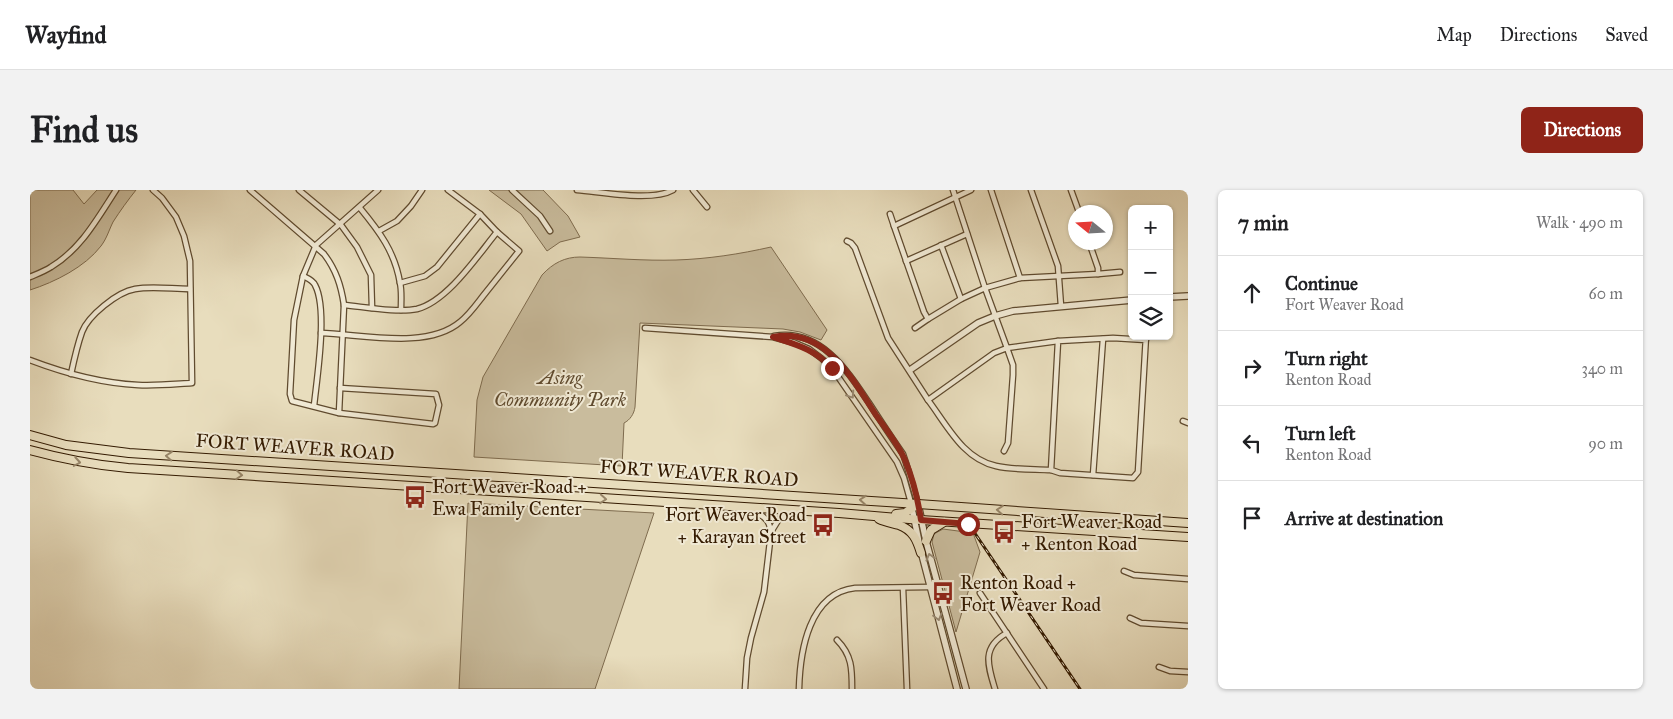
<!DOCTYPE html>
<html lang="en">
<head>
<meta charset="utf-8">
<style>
  body { margin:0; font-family:"IM FELL Great Primer",serif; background:#f2f2f2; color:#202124 }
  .controls { position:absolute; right:15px; top:15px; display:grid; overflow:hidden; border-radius:8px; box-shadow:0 1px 4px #0004 }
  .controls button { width:45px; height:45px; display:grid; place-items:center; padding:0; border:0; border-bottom:1px solid #e0e0e0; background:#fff; color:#202124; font:25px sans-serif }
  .compass { position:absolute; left:1038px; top:15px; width:45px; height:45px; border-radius:50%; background:#fff; box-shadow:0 1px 4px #0004; rotate:288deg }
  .stop { position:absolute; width:15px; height:15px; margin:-11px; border:4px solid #8f2418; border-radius:50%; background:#fff }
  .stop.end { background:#8f2418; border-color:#fff; box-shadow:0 1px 5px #0008 }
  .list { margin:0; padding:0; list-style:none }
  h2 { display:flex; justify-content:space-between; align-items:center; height:65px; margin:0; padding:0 20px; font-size:21px }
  h2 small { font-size:16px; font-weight:400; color:#757577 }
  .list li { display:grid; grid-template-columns:32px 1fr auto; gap:15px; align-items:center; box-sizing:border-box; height:75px; padding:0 20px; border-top:1px solid #e0e0e0 }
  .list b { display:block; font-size:19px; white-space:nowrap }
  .list p { margin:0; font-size:16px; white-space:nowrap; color:#757577 }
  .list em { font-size:16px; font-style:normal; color:#757577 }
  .icon { flex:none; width:28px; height:28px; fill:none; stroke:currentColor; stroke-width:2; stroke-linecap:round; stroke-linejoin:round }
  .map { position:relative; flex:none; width:1158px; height:499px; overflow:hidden; border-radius:8px }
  header { display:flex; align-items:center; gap:30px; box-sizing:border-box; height:70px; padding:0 25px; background:#fff; border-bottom:1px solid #e0e0e0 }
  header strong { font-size:24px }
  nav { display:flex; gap:28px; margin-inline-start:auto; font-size:18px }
  .intro { display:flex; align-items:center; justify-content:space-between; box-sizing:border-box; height:120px; padding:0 30px }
  h1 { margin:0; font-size:35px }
  .button { padding:12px 22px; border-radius:8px; background:#8f2418; color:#fff; font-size:18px; font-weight:700 }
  main { display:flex; gap:30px; padding:0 30px }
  aside { flex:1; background:#fff; border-radius:8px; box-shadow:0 1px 4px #0004 }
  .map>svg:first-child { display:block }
  .green { fill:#c9bc9d; stroke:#7e6b4e }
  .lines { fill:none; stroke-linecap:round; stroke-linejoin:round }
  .minor-casing { stroke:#604b2f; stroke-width:7 }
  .tertiary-casing { stroke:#604b2f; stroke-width:8 }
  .primary-casing { stroke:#331a00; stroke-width:10 }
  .trunk-casing { stroke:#331a00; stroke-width:10 }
  .minor { stroke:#f0e9d4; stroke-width:4.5 }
  .tertiary { stroke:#f0e9d4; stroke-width:5.5 }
  .primary { stroke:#e8ddbd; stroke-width:8 }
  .trunk { stroke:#e8ddbd; stroke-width:8 }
  .rail-casing { stroke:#331a00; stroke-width:3 }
  .rail { stroke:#f0e9d4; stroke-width:1; stroke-dasharray:4; stroke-linecap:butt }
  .oneway { stroke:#9b8c75 }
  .oneway2 { stroke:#978568 }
  .route { stroke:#8f2418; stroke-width:6 }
  .labels { text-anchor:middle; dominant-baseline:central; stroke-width:4; stroke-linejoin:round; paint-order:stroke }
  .park-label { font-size:19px; font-style:italic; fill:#604b2f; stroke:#f0e9d4 }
  .street-label { font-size:19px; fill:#331a00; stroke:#f0e9d4 }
  .poi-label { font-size:19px; fill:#331a00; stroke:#f0e9d4; text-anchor:start }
</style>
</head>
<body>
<header>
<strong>Wayfind</strong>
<nav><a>Map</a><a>Directions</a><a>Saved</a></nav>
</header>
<div class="intro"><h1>Find us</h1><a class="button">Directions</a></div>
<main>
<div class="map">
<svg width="1158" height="499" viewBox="0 0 1158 499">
  <rect width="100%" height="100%" fill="#e8ddbd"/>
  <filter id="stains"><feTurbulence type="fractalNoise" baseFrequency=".004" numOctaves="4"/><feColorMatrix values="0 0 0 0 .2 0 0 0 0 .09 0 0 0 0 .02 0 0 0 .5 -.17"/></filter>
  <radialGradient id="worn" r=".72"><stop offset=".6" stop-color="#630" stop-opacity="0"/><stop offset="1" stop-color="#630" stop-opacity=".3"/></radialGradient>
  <g class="green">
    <path d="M0 0H43L54 14 67 0H106C98 10 90 21 83 32 79 40 77 48 71 56 55 77 25 92 0 100Z"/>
    <path d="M459 0H513L538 26 550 47 530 52 517 61 491 24Z"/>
    <path d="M741 57 797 140 791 150 770 142 753 139 610 133 605 217C604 224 600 230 594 233L592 276 444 267 447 210 453 187 512 85C523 73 535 67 550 67 582 68 614 71 646 70 678 69 710 64 741 57Z"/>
    <path d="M438 313 624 323 565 499H429Z"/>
    <path d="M913 339 943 343 950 362 926 442 902 352 904 344Z"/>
  </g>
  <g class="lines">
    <defs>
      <g id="minor">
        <path d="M220 0 294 64C306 80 311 95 314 115L309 223"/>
        <path d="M269 0 311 35 327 57 341 85 342 118"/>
        <path d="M482 0 510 26 520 41"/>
        <path d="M547 0C572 2 622 12 643 0"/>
        <path d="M663 0 677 17"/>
        <path d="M923 0 955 98 990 88 1068 84V78L1059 52"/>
        <path d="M941 0 864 36 894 122 898 129 931 109 955 98 977 158 1028 151"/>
        <path d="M961 0 990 88"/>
        <path d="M1001 0 1028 76 1031 116"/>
        <path d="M1041 0 1049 22"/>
        <path d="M330 18C349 41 365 62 370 93 372 101 371 111 371 120"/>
        <path d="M860 24 864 36"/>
        <path d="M349 41 367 31 381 16 392 0"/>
        <path d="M817 51 821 53 825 58 858 148 898 210 964 163 977 158 983 175V185L978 253 974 261"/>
        <path d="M911 55 931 109"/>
        <path d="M876 71 937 44"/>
        <path d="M1068 84 1090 82"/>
        <path d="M273 86C277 88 283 90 285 95 298 119 287 187 284 216"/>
        <path d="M0 87C7 84 15 81 21 77 51 59 67 29 86 0"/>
        <path d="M370 93 395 86 407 77 450 24"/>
        <path d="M314 115C335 117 368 123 387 119 418 111 448 65 467 42"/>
        <path d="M615 138 743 147 765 153 779 159 791 168 802 178 867 272 874 288 881 313"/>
        <path d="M885 138 898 129"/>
        <path d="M291 143C331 144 397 160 430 132 439 125 446 115 453 106 465 91 477 76 489 61L467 42 450 24 418 0"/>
        <path d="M744 146C790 138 817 180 839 213 850 230 861 247 873 264L876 273 888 314"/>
        <path d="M1116 150 1083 148 1028 151 1021 280 1030 283 1103 288 1108 282 1116 146"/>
        <path d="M0 170C34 183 71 193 108 195 126 196 145 194 162 193L160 71 154 46 146 27 132 8 123 0"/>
        <path d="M41 184C44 170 47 156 52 142 58 126 87 102 105 99 122 96 142 99 160 99"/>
        <path d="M310 198 406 204 409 215 405 233 403 234 309 223 262 211 260 204 264 130 273 86 286 55 348 0"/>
        <path d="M898 210C917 235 933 269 966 276 983 280 1003 279 1021 280"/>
        <path d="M1153 231 1158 233"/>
        <path d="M1063 285 1073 149"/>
        <path d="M741 342 749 329 765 322"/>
        <path d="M1094 381 1104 385 1158 389"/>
        <path d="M873 398 877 499"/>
        <path d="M950 403 1014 499"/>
        <path d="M1100 428 1111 433 1158 436"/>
        <path d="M807 450C822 465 822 479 822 499"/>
        <path d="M1129 477 1140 481 1158 482"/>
        <path d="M715 499 717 468 721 448 734 402 741 343C740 327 730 324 716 319"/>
        <path d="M769 499C770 461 779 403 825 398L900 397"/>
        <path d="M965 499C958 476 951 457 977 443"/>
      </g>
      <g id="tertiary">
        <path d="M1139 107 1158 106"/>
        <path d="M880 180 948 133 965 126 983 121 1102 110"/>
        <path d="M881 314 889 352"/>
        <path d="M888 314 896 351 936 499"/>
        <path d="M891 361 927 499"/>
      </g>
      <g id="primary">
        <path d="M888 314 1158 333"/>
        <path d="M891 330 1158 347"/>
        <path d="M896 351 901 340 914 332"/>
      </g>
      <g id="trunk">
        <path d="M0 245 36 255 99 263 888 314"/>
        <path d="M0 260C33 269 65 275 98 278L809 323 891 330"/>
        <path d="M866 324 875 323 888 314"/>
        <path d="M849 329C855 332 862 333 869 335 883 340 887 350 891 363"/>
      </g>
    </defs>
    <use href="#minor" class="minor-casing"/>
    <use href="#tertiary" class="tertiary-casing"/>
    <use href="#primary" class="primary-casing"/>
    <use href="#trunk" class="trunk-casing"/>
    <use href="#minor" class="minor"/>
    <use href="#tertiary" class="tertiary"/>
    <use href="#primary" class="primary"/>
    <use href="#trunk" class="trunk"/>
    <defs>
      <path id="rail" d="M938 333 1050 499"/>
    </defs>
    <use href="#rail" class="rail-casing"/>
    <use href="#rail" class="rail"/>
  </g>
  <defs><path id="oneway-chevron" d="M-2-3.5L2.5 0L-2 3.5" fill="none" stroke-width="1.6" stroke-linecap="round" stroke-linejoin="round" transform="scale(1.25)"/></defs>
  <g class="oneway">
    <use href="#oneway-chevron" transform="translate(821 205) rotate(56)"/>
    <use href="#oneway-chevron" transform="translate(900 367) rotate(-105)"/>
    <use href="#oneway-chevron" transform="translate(908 427) rotate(75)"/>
  </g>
  <g class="oneway2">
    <use href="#oneway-chevron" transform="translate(139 266) rotate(-176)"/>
    <use href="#oneway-chevron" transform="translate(47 272) rotate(10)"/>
    <use href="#oneway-chevron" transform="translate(209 285) rotate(4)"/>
    <use href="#oneway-chevron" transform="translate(573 309) rotate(4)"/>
    <use href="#oneway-chevron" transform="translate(833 310) rotate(-176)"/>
    <use href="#oneway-chevron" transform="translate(970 320) rotate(-176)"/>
  </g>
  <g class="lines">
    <path class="route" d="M802 178C784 159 767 155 743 147 795 137 822 188 846 225 856 239 868 254 875 270 883 289 888 310 891 330L938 334"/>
  </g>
  <defs>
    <symbol id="bus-bare" viewBox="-9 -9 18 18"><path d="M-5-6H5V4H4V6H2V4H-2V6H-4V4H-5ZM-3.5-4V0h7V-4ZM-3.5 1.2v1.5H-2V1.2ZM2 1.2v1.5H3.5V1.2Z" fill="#8f2418" stroke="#f0e9d4" stroke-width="2.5" paint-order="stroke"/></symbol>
  </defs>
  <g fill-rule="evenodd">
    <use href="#bus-bare" x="369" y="291" width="32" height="32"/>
    <use href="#bus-bare" x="777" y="319" width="32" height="32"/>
    <use href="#bus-bare" x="958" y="326" width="32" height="32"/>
    <use href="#bus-bare" x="897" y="387" width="32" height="32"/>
  </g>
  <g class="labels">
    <g class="park-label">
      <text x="530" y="187">Asing<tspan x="530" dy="22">Community Park</tspan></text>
    </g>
    <g class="street-label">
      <text transform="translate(265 257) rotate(4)">FORT WEAVER ROAD</text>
      <text transform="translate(669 283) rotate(4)">FORT WEAVER ROAD</text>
    </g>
    <g class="poi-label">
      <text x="402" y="296">Fort Weaver Road +<tspan x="402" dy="22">Ewa Family Center</tspan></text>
      <text x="776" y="324" text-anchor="end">Fort Weaver Road<tspan x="776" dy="22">+ Karayan Street</tspan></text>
      <text x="991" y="331">Fort Weaver Road<tspan x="991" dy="22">+ Renton Road</tspan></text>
      <text x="930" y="392">Renton Road +<tspan x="930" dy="22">Fort Weaver Road</tspan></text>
    </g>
  </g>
  <rect width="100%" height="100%" filter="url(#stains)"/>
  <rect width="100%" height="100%" fill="url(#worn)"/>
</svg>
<div class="controls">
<button>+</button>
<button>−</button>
<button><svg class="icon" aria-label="layers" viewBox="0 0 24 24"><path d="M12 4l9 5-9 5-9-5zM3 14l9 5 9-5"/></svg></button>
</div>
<svg class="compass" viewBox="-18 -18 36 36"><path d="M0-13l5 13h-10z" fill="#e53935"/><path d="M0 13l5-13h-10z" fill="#757577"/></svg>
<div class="stop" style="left:938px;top:334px"></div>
<div class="stop end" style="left:802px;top:178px"></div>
</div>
<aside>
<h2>7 min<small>Walk · 490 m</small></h2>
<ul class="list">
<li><svg class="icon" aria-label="ahead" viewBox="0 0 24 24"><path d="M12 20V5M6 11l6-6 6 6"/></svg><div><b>Continue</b><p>Fort Weaver Road</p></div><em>60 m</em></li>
<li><svg class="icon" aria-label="right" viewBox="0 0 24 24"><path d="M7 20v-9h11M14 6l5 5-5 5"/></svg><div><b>Turn right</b><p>Renton Road</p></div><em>340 m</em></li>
<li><svg class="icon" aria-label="left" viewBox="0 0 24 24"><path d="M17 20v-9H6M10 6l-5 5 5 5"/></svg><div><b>Turn left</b><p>Renton Road</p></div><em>90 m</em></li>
<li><svg class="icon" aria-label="arrive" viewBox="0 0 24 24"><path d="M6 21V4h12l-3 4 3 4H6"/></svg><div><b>Arrive at destination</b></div></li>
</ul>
</aside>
</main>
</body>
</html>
